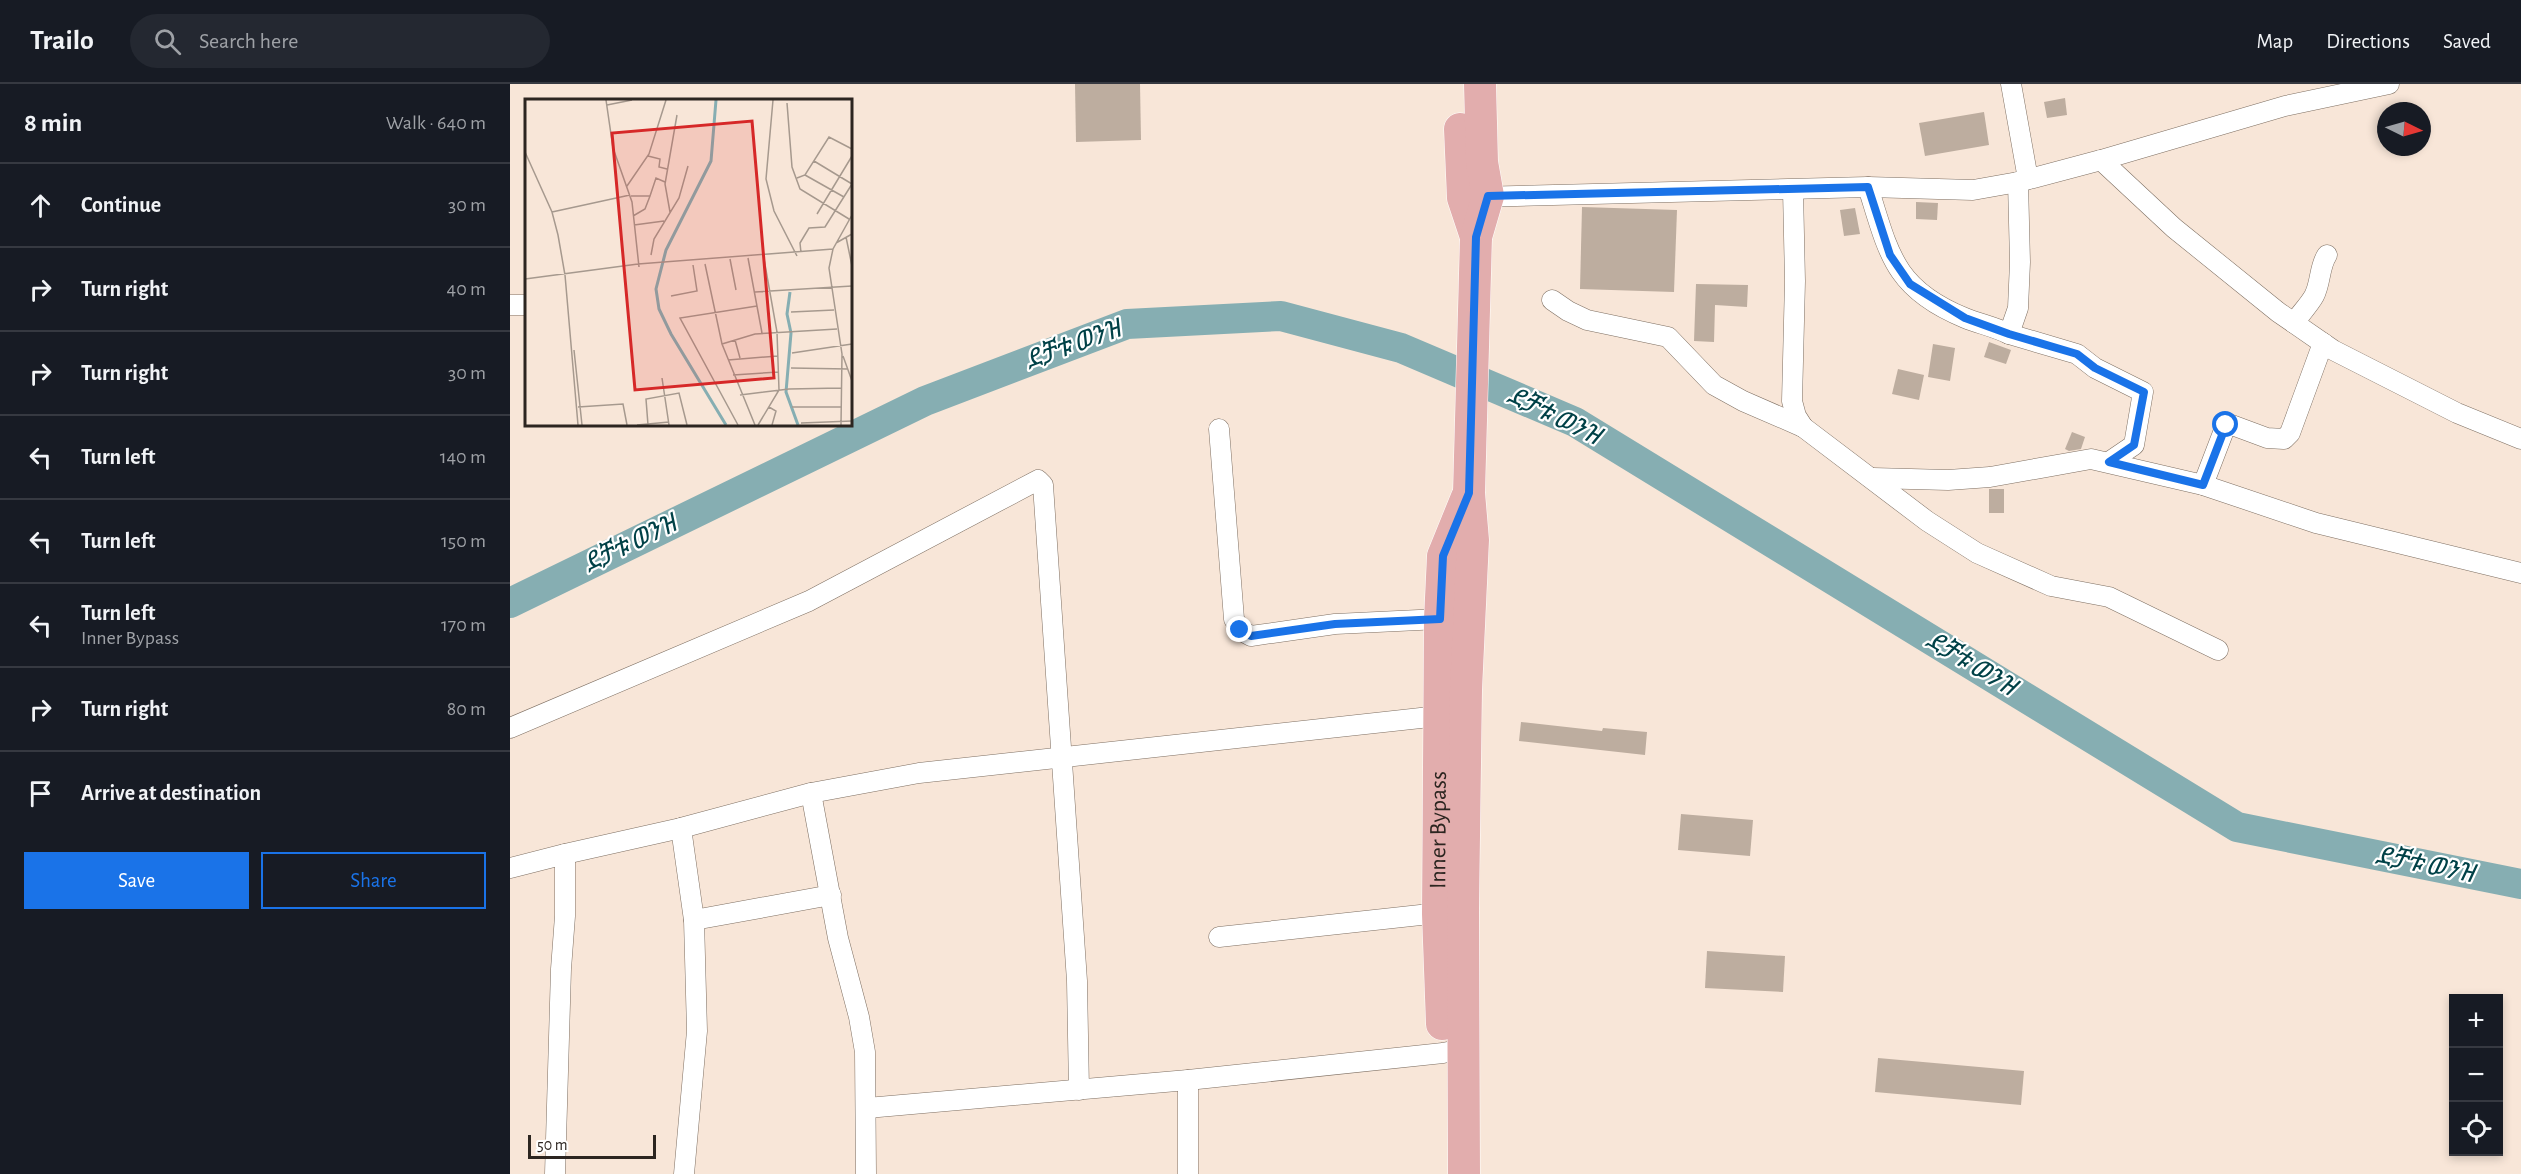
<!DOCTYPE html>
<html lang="en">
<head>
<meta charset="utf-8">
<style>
  body { margin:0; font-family:"Alegreya Sans","Noto Sans Ethiopic",sans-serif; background:#242831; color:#f1f3f6 }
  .controls { position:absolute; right:18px; bottom:18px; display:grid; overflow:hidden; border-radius:0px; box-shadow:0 3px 9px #0003 }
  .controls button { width:54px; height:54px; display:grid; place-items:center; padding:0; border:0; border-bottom:2px solid #363941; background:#171b24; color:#f1f3f6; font:30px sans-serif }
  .compass { position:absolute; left:1867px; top:18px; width:54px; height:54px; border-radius:50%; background:#171b24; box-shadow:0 3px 9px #0003; rotate:95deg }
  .scale { position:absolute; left:18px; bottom:15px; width:128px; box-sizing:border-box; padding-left:6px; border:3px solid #2c2520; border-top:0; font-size:16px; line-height:21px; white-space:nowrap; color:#2c2520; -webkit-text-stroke:4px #fff; paint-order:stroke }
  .stop { position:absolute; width:18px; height:18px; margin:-14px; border:4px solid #1a73e8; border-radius:50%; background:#fff }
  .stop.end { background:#1a73e8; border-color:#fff; box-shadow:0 2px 6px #0008 }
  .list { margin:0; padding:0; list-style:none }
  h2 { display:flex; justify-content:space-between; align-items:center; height:78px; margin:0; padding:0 24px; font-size:26px }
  h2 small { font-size:20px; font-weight:400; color:#9ea1a6 }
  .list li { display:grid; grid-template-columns:39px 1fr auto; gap:18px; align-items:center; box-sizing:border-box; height:84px; padding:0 24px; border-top:2px solid #363941 }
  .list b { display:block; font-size:22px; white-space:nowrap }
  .list p { margin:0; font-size:20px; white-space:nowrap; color:#9ea1a6 }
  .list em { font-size:20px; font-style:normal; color:#9ea1a6 }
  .actions { display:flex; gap:12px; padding:18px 24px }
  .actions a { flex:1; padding:14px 0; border:2px solid #1a73e8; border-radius:0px; text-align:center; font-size:21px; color:#1a73e8 }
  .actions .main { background:#1a73e8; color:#fff }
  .icon { flex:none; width:33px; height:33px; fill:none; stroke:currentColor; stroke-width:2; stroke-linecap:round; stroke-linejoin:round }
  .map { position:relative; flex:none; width:2011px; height:1090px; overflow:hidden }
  header { display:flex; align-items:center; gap:36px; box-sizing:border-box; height:84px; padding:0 30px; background:#171b24; border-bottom:2px solid #363941 }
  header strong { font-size:28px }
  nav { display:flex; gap:33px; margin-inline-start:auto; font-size:21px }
  .search { width:420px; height:54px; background:#242831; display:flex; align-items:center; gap:15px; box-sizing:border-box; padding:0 21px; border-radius:33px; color:#9ea1a6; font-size:22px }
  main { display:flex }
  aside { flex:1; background:#171b24 }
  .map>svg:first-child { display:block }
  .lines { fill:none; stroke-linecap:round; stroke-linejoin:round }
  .river { stroke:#86aeb2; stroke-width:30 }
  .building { fill:#bdad9f }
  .minor-casing { stroke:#7e6f62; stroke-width:21 }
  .primary-casing { stroke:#fff; stroke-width:33 }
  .minor { stroke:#fff; stroke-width:20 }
  .primary { stroke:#e2adad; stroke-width:32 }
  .route { stroke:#1a73e8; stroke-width:8 }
  .labels { text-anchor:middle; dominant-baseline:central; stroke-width:4.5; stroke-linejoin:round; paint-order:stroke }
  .street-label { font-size:24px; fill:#2c2520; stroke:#fff }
  .water-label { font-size:26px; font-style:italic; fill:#004147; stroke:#fff }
  .inset-river { fill:none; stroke:#86aeb2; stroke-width:3 }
  .inset-road { fill:none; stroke:#a6998e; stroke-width:1.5 }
  .view { fill:#d62828; fill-opacity:0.15; stroke:#d62828; stroke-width:3 }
  .inset-edge { fill:none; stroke:#2c2520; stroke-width:3 }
</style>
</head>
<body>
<header>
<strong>Trailo</strong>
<div class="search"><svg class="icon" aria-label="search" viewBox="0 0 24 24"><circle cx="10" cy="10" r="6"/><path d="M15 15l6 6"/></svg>Search here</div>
<nav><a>Map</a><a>Directions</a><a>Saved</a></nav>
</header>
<main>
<aside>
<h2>8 min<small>Walk · 640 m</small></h2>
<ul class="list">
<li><svg class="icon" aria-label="ahead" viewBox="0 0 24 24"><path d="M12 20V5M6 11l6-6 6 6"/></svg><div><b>Continue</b></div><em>30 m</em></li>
<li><svg class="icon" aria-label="right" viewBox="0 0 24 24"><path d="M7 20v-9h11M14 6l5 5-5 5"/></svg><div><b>Turn right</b></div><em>40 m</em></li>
<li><svg class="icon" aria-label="right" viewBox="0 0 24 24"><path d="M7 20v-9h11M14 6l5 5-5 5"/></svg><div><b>Turn right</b></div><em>30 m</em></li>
<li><svg class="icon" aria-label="left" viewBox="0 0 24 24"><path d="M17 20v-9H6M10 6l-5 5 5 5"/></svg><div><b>Turn left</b></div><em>140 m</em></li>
<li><svg class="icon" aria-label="left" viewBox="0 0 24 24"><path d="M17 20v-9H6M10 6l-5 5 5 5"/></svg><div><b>Turn left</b></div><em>150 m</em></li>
<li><svg class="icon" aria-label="left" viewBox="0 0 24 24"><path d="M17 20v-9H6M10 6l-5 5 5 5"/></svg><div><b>Turn left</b><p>Inner Bypass</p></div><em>170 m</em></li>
<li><svg class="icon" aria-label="right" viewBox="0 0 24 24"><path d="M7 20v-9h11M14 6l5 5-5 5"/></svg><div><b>Turn right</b></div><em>80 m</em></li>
<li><svg class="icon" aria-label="arrive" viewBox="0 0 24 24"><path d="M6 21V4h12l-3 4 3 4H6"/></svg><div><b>Arrive at destination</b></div></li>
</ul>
<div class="actions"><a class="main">Save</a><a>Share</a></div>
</aside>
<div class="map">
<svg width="2011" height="1090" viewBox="0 0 2011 1090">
  <rect width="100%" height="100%" fill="#f8e6d8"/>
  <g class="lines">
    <path class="river" d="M0 519 415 317 617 240 771 232 891 264 1065 338 1727 743 2011 800"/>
  </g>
  <g class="building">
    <path d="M565 0H630L631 56 566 58Z"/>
    <path d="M1555 14 1557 31 1537 34 1534 18Z"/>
    <path d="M1474 28 1479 61 1415 72 1409 39Z"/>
    <path d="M1406 118 1428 119 1427 136 1406 135Z"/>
    <path d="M1072 123 1167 126 1164 208 1070 205Z"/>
    <path d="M1345 124 1350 150 1334 152 1330 126Z"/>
    <path d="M1186 200 1238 201 1237 223 1205 221 1204 258 1184 257Z"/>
    <path d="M1479 258 1501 266 1496 280 1474 273Z"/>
    <path d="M1423 260 1445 264 1440 297 1418 293Z"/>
    <path d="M1388 285 1414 291 1409 316 1382 310Z"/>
    <path d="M1562 348 1575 353 1571 365 1559 367 1555 365Z"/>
    <rect x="1479" y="405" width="15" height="24"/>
    <path d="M1011 638 1092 647 1093 644 1137 648 1135 671 1009 657Z"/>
    <path d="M1171 730 1243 736 1240 772 1168 766Z"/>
    <path d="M1197 867 1275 872 1273 908 1195 904Z"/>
    <path d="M1368 974 1514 987 1511 1021 1365 1008Z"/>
  </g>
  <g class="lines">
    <defs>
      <g id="minor">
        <path d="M1501 0 1518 95"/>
        <path d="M1591 76 1664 144 1768 228 1823 266 1947 329 2011 355"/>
        <path d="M1508 98 1510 178 1508 224 1499 250 1567 270 1585 284 1633 308 1624 361 1599 378"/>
        <path d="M1358 103C1379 170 1384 205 1455 234 1470 240 1485 243 1499 250"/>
        <path d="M1283 106 1285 197 1282 317 1286 332 1293 343 1417 437 1467 469 1541 502 1599 513 1708 566"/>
        <path d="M968 113 1358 103 1463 106 1508 98 1591 76 1775 22 1879 0"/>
        <path d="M1042 216 1058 227 1077 236 1158 253 1204 301 1233 317 1293 343"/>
        <path d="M0 221H16"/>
        <path d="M1784 239C1790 230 1799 221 1804 212 1811 199 1809 183 1817 171"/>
        <path d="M709 345 724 535 730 546 741 552 825 540 930 535"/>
        <path d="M1363 394 1438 396 1480 393 1581 375 1693 401 1806 439 2011 489"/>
        <path d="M1693 401 1716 341H1722L1757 354 1774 355 1780 349 1813 259"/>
        <path d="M0 644 299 517 528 396 533 401 567 897 569 1006"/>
        <path d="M301 709 328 854 349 933 355 968 356 1090"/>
        <path d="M171 744 184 836 187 947 174 1090"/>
        <path d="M0 784 55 770 171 744 301 709 409 689 929 632"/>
        <path d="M184 836 321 811"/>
        <path d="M709 853 938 828"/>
        <path d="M357 1024 678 996 933 969 952 965"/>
        <path d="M45 1090 51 885 55 832V770"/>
        <path d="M678 1090V996"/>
      </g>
      <g id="primary">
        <path d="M950 45 953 114 966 153"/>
        <path id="s1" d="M932 940 928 830 930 535 933 472 957 413"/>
        <path d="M954 1090 953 826 956 606 963 456 959 409 966 153 978 112 972 78 970 0"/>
      </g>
    </defs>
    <use href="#minor" class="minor-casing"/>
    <use href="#primary" class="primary-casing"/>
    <use href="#minor" class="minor"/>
    <use href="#primary" class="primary"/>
  </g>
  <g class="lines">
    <path class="route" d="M730 546 741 552 825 540 930 535 933 472 959 409 966 153 978 112 1358 103 1380 171 1400 200 1455 234 1499 250 1567 270 1585 284 1634 308 1624 361 1599 378 1693 401 1716 341"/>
  </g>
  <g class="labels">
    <g class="street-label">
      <text stroke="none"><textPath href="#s1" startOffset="194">Inner Bypass</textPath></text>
    </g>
    <g class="water-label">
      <text transform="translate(563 261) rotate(-20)">ደቻቱ ወንዝ</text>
      <text transform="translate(1044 332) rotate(26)">ደቻቱ ወንዝ</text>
      <text transform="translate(120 460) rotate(-26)">ደቻቱ ወንዝ</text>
      <text transform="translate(1461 580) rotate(31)">ደቻቱ ወንዝ</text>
      <text transform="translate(1915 781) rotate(11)">ደቻቱ ወንዝ</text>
    </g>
  </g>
  <g transform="translate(15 15)">
    <rect width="327" height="327" fill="#f8e6d8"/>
    <path class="inset-river" d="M191 1 186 62 141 151 131 190 134 210 146 235 201 326M265 193 262 215 266 234 261 293 273 326"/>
    <path class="inset-road" d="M81 1 88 49 107 103 114 168M248 1 241 80 249 112 272 157M262 4 267 68 275 90 324 120M82 6 107 1M0 53 27 113 33 136 40 176 53 326M123 57 135 60 134 68 142 70M289 62 327 85M280 76 319 98M272 79 280 76 304 38 327 50M102 87 124 55 141 1M106 97H125L131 79 140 83M27 113 105 96M145 113 140 85 152 16M292 115 327 57M108 117 120 110 125 97M109 126 139 122M321 138 327 167M311 144 327 135M276 154 275 144 284 129 300 128 327 85M126 156 129 140 154 99 163 67M223 159 237 234M205 160 211 191M180 165 197 245 230 326M0 180 113 165 308 150M230 193 327 187M146 197 172 192 168 166M266 213 309 211M210 241 215 259M197 245 230 235 312 230M49 251 57 326M267 254 327 245M318 257 327 282M203 261 253 257M266 269 323 270M208 276 254 273M137 279 144 326M215 296 264 290 316 289M53 308 98 305 102 326M244 308 251 312 247 326M267 308H316M276 324 327 322M112 326 144 323M123 326 121 300 154 294 162 326M213 326 155 219 232 207M233 326 254 291 252 233 239 160M316 326 317 255 304 169 308 150 327 116"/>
    <path class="view" d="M227 22 249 279 110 291 87 34Z"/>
    <rect width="327" height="327" class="inset-edge"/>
  </g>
</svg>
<div class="controls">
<button>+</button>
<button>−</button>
<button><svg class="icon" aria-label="locate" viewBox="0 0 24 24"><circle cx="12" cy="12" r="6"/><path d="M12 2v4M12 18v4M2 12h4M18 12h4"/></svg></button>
</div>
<svg class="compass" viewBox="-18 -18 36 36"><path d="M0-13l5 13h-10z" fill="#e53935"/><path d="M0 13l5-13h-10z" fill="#9ea1a6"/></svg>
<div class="scale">50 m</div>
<div class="stop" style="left:1716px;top:341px"></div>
<div class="stop end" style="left:730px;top:546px"></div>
</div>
</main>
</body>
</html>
